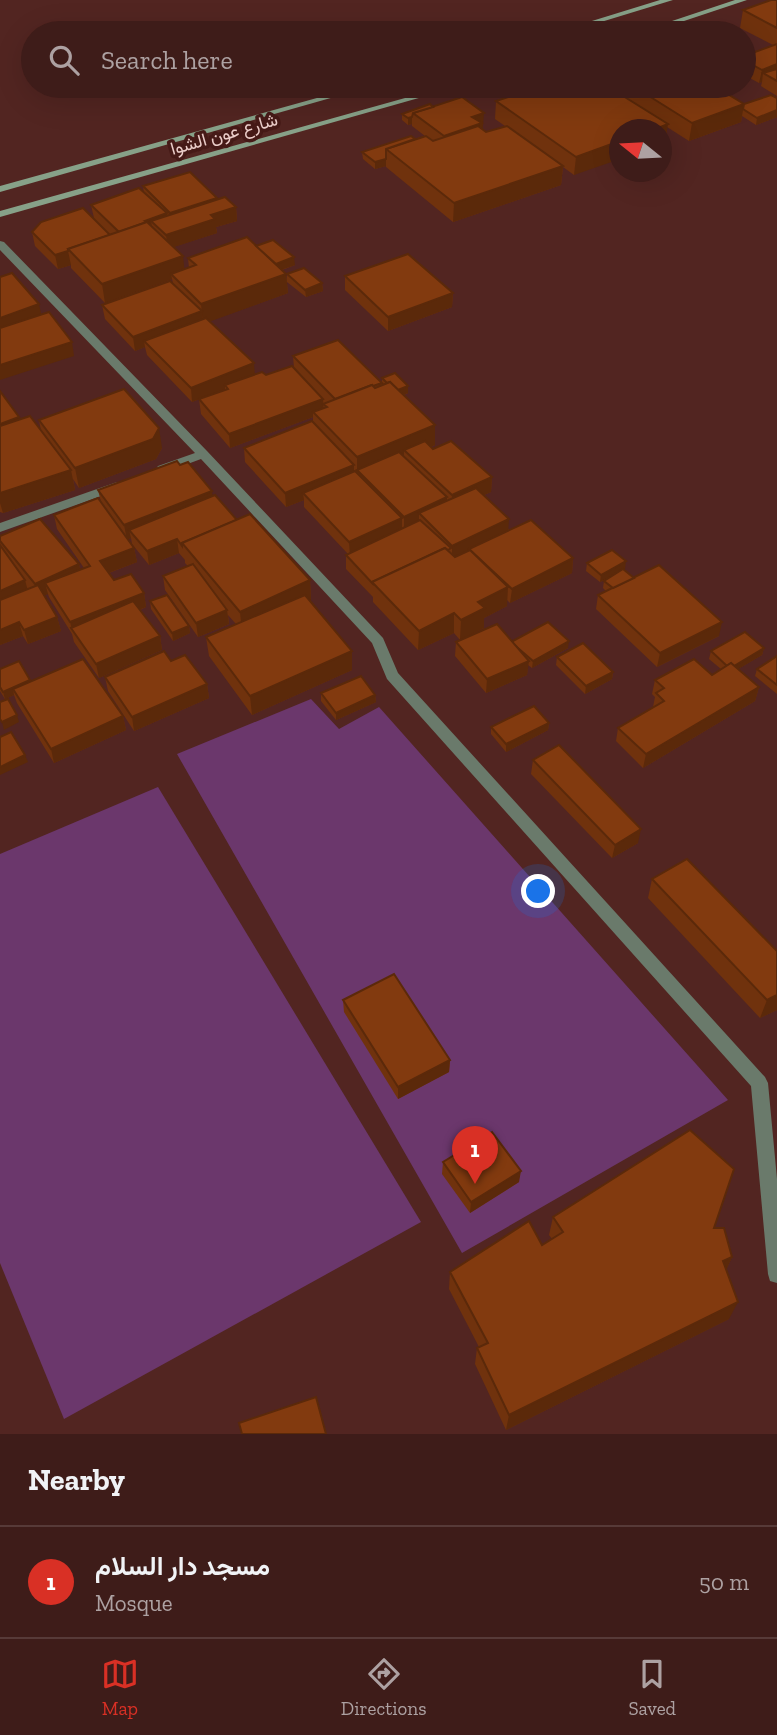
<!DOCTYPE html>
<html lang="en">
<head>
<meta charset="utf-8">
<style>
  body { margin:0; font-family:"Zilla Slab",Vazirmatn,serif; background:#452522; color:#f1f3f6 }
  .compass { position:absolute; left:609px; top:119px; width:63px; height:63px; border-radius:50%; background:#3e1c19; box-shadow:0 7px 28px #0002; rotate:288deg }
  .you { position:absolute; left:539px; top:892px; width:24px; height:24px; margin:-18px; border:5px solid #fff; border-radius:50%; background:#1a73e8; box-shadow:0 0 0 10px #1a73e833 }
  .badge { display:grid; place-items:center; width:46px; height:46px; border-radius:50%; background:#d93025; color:#fff; font-size:23px; font-weight:700 }
  .pin { position:absolute; translate:-50% -58px; filter:drop-shadow(0 2px 4px #0008) }
  .pin::after { content:''; position:absolute; top:37px; width:24px; height:21px; background:inherit; clip-path:polygon(0 0,100% 0,50% 100%) }
  .list { margin:0; padding:0; list-style:none }
  h2 { display:flex; justify-content:space-between; align-items:center; height:91px; margin:0; padding:0 28px; font-size:30px }
  h2 small { font-size:23px; font-weight:400; color:#ada1a2 }
  .list li { display:grid; grid-template-columns:46px 1fr auto; gap:21px; align-items:center; box-sizing:border-box; height:112px; padding:0 28px; border-top:2px solid #573a38 }
  .list b { display:block; font-size:26px; white-space:nowrap }
  .list p { margin:0; font-size:23px; white-space:nowrap; color:#ada1a2 }
  .list em { font-size:23px; font-style:normal; color:#ada1a2 }
  .icon { flex:none; width:38px; height:38px; fill:none; stroke:currentColor; stroke-width:2; stroke-linecap:round; stroke-linejoin:round }
  .map { position:relative; flex:none; width:777px; height:1434px; overflow:hidden }
  .search { position:absolute; background:#3e1c19; box-shadow:0 7px 28px #0002; left:21px; right:21px; top:21px; height:77px; display:flex; align-items:center; gap:18px; box-sizing:border-box; padding:0 24px; border-radius:38px; color:#ada1a2; font-size:26px }
  .sheet { height:203px; background:#3e1c19 }
  nav { display:flex; justify-content:space-around; align-items:center; box-sizing:border-box; height:98px; border-top:2px solid #573a38; background:#3e1c19; font-size:19px; color:#ada1a2 }
  nav a { display:grid; justify-items:center; gap:4px }
  nav .on { color:#d93025 }
  .map>svg:first-child { display:block }
  .green { fill:#6b376c }
  .lines { fill:none; stroke-linecap:round; stroke-linejoin:round }
  .minor { fill:#6a7a6b; fill-rule:evenodd }
  .secondary { fill:#87a188; fill-rule:evenodd }
  .wall { fill:#70320d }
  .shaded-wall { fill:#5b290a }
  .building { fill:#823a0f; stroke:#5b290a; stroke-width:2 }
  .labels { text-anchor:middle; dominant-baseline:central; stroke-width:7; stroke-linejoin:round; paint-order:stroke }
  .far-street-label { font-size:18px; fill:#ebcdc9; stroke:#461a17 }
</style>
</head>
<body>
<div class="map">
<svg width="777" height="1434" viewBox="0 0 777 1434">
  <rect width="100%" height="100%" fill="#522521"/>
  <g class="green">
    <path d="M311 699 339 729 379 707 728 1100 462 1253 177 754Z"/>
    <path d="M158 787 421 1222 64 1419 0 1263V854Z"/>
  </g>
  <g class="lines">
    <g class="minor">
      <path d="M0 241 4 242 207 451 383 638 398 673 765 1077 768 1083 777 1179V1283L770 1281 768 1274 751 1086 387 679 372 643 201 459 166 472H158L156 469 158 466 195 453 0 250Z"/>
      <path d="M117 482 121 483 123 486 121 489 0 532V523Z"/>
    </g>
    <g class="secondary">
      <path d="M660 0H673L565 33H553Z"/>
      <path d="M735 0H747L648 33H636Z"/>
      <path d="M360 86H373L0 192V186Z"/>
      <path d="M448 86H461L0 217V211Z"/>
    </g>
  </g>
  <g class="wall">
    <path d="M777 0V96L761 86 762 82 759 83 744 75V56L773 45 740 28 743 10Z"/>
    <path d="M543 86H714L744 104 777 98V117L756 125 742 116 741 122 689 141 667 127 665 143 662 144V130L574 175 563 167 561 185 453 222 386 167V166L375 169 363 159 362 152 425 136 412 126V124L408 125 402 120V114L433 107 483 126H482V129L486 132 505 126 495 119 496 101Z"/>
    <path d="M143 186 217 200 236 207 237 221 216 227 217 233 173 247 184 270 189 268 188 258 256 246 295 265 282 270 286 274 288 293 210 321 255 374 266 375 294 368 293 356 382 383V378L408 386V393L404 395 435 445 431 447 492 477 491 492 484 495 509 530 573 558 572 573 510 603 507 600V606L484 618V628L460 640 454 633 418 650 373 602V597L346 569V555L348 554 304 507V500L286 507 245 462 244 448 313 423V417L230 448 201 414 199 399 225 390V389L192 402 147 355 145 347 135 351 105 319 102 305 173 283 172 279 105 303 71 268V265L58 269 35 246 32 232 94 218 91 205 144 193Z"/>
    <path d="M287 274 322 283 323 291 306 297 287 282Z"/>
    <path d="M345 276 453 293 452 307 388 331 345 290Z"/>
    <path d="M0 391 19 419 41 431 39 420 162 448 156 459 79 488 73 479 75 490 3 513 0 512Z"/>
    <path d="M180 465 237 520 310 580 311 600 310 601 352 651V670L252 715 209 656 206 637 236 624 228 615 229 624 198 637 165 590 163 576 188 566 185 563V560L179 553 149 565 132 544 131 538 128 539 134 548 137 562 109 573 114 580 144 593 146 607 140 610 160 636 162 650 99 678 74 642 72 634 49 597 48 594 44 595 57 617 61 631 28 644 23 636 0 645V536L79 564 80 570 84 568 57 529 54 515 101 502 98 490Z"/>
    <path d="M587 563 625 569 624 570 634 578 719 636 657 667 596 609 598 595 606 591 603 588 604 581 607 579 600 582 586 571Z"/>
    <path d="M150 601 189 626 190 633 173 641 151 609Z"/>
    <path d="M456 642H512L568 648 532 668 528 665 527 675 486 693 455 656Z"/>
    <path d="M764 648 762 655 738 669 759 687 755 701 643 768 616 741 618 728 653 707 655 697 652 694 655 680 712 675 721 669 709 659 711 651Z"/>
    <path d="M777 656V694L755 676 757 669Z"/>
    <path d="M557 657 613 672 612 679 585 694 556 665Z"/>
    <path d="M171 661 207 684 209 698 134 731 108 691 105 677Z"/>
    <path d="M0 669 123 716 126 730 54 763 17 703 14 695 5 699 0 691Z"/>
    <path d="M321 693 375 695 376 702 336 720 321 701Z"/>
    <path d="M549 723 548 730 506 752 491 734V727Z"/>
    <path d="M533 760 638 843 612 858 531 774Z"/>
    <path d="M652 879 777 951V1010L760 1018 648 898Z"/>
    <path d="M343 1000 450 1060 449 1072 398 1099 344 1012Z"/>
    <path d="M443 1162 519 1182 470 1213 442 1174Z"/>
    <path d="M553 1217 714 1228 732 1257 726 1270 729 1319 506 1430 475 1364 477 1348 479 1347 449 1289 450 1272 542 1245 552 1239 549 1235Z"/>
  </g>
  <g class="shaded-wall">
    <path d="M777 64V75L763 73 762 82 759 83 762 70Z"/>
    <path d="M610 86H616L615 94 608 96Z"/>
    <path d="M744 104 741 122 689 141 692 123Z"/>
    <path d="M777 110V117L756 125 757 118Z"/>
    <path d="M484 113 482 137 443 150 444 136 472 117Z"/>
    <path d="M412 117V124L408 125V118Z"/>
    <path d="M668 124 665 143 662 144V130H653Z"/>
    <path d="M620 141V159L574 175 576 157Z"/>
    <path d="M386 159V166L375 169V162Z"/>
    <path d="M563 166 561 185 453 222 454 203Z"/>
    <path d="M217 198 218 211 172 226 170 213Z"/>
    <path d="M236 207 237 221 216 227 217 233 168 249 166 235 211 215Z"/>
    <path d="M167 213 169 227 151 221 153 232 145 221Z"/>
    <path d="M68 251 71 265 58 269 55 255Z"/>
    <path d="M183 256 185 275 171 274 172 279 105 303 102 284Z"/>
    <path d="M294 257 295 265 272 273V266Z"/>
    <path d="M286 274 288 293 203 324 201 304Z"/>
    <path d="M322 283 323 291 306 297 305 290Z"/>
    <path d="M453 293 452 307 388 331V317Z"/>
    <path d="M39 304 42 318 0 333V318Z"/>
    <path d="M202 311 203 325 144 341 145 347 135 351 133 337Z"/>
    <path d="M72 342 74 356 0 380V365Z"/>
    <path d="M254 363 255 377 225 385V389L192 402 191 388Z"/>
    <path d="M408 386V393L395 398V391Z"/>
    <path d="M323 399 324 413 313 412V417L230 448 229 434Z"/>
    <path d="M19 417 22 431 0 439V424Z"/>
    <path d="M435 425V445L410 455 404 450V457L357 470V477V457Z"/>
    <path d="M159 428 162 448 156 459 79 488 75 468Z"/>
    <path d="M354 465V479L303 493 304 500 286 507 285 493Z"/>
    <path d="M71 470 75 490 3 513 0 503V493Z"/>
    <path d="M492 477 491 492 452 509V495Z"/>
    <path d="M212 491 214 506 129 530 131 538 127 540 124 525Z"/>
    <path d="M447 497V512L419 513V524L404 531V517Z"/>
    <path d="M402 518V532L350 556 349 542Z"/>
    <path d="M509 519 508 534 469 549V552L452 560V546Z"/>
    <path d="M177 539 179 553 149 565 147 551Z"/>
    <path d="M134 548 137 562 103 575 100 561Z"/>
    <path d="M573 558 572 573 510 603 512 589Z"/>
    <path d="M626 561 625 569 600 582 601 575Z"/>
    <path d="M79 564 82 578 45 583 48 594 38 598 35 584Z"/>
    <path d="M25 580 29 595 0 607V591Z"/>
    <path d="M310 580 311 600 242 632 240 612Z"/>
    <path d="M508 587 507 606 484 618V628L460 640 461 620 478 602Z"/>
    <path d="M144 593 146 607 76 635 72 629 70 622Z"/>
    <path d="M227 610 229 624 198 637 196 623Z"/>
    <path d="M454 613V633L418 650 419 631Z"/>
    <path d="M57 617 61 631 28 644 24 630Z"/>
    <path d="M19 622 23 636 0 645V630Z"/>
    <path d="M722 622 719 636 657 667 660 653Z"/>
    <path d="M189 626 190 633 173 641 172 633Z"/>
    <path d="M160 636 162 650 99 678 96 664Z"/>
    <path d="M569 641 568 648 532 668 533 661Z"/>
    <path d="M764 648 762 655 728 675 730 668Z"/>
    <path d="M352 651V670L252 715 250 696Z"/>
    <path d="M529 661 527 675 486 693 487 679Z"/>
    <path d="M613 672 612 679 585 694 586 686Z"/>
    <path d="M30 680 32 688 13 689 14 695 5 699 3 692Z"/>
    <path d="M207 684 209 698 134 731 132 717Z"/>
    <path d="M759 687 755 701 643 768 646 754Z"/>
    <path d="M375 695 376 702 336 720V713Z"/>
    <path d="M17 715 19 722 4 730 2 722Z"/>
    <path d="M123 716 126 730 54 763 51 749Z"/>
    <path d="M549 723 548 730 506 752V744Z"/>
    <path d="M25 755 28 762 0 775V767Z"/>
    <path d="M641 829 638 843 612 858 615 845Z"/>
    <path d="M777 995V1010L760 1018 767 1000Z"/>
    <path d="M450 1060 449 1072 398 1099V1087Z"/>
    <path d="M521 1171 519 1182 470 1213 471 1202Z"/>
    <path d="M732 1257 724 1275 723 1261Z"/>
    <path d="M738 1302 729 1319 506 1430 509 1415Z"/>
  </g>
  <g class="building">
    <path d="M771 0H777V28L743 10Z"/>
    <path d="M708 26 721 33H677L686 31Z"/>
    <path d="M777 44V64L762 70 744 60V56Z"/>
    <path d="M777 69V81L763 73Z"/>
    <path d="M543 86H607L668 124 653 130H620V141L576 157 496 101Z"/>
    <path d="M633 86H714L744 104 692 123Z"/>
    <path d="M771 95 777 98V110L757 118 743 109 744 104Z"/>
    <path d="M462 97 484 113 472 117 482 123 444 136 413 113Z"/>
    <path d="M430 104 433 107 413 113 412 117 408 118 402 114Z"/>
    <path d="M478 126 486 132 507 126 563 166 454 203 386 149 426 136 433 141Z"/>
    <path d="M411 136 415 139 386 149V159L375 162 362 152Z"/>
    <path d="M190 172 217 198 170 213 143 186Z"/>
    <path d="M139 188 167 213 145 221 147 222 119 232 91 205Z"/>
    <path d="M225 197 236 207 211 215 215 219 166 235 151 221Z"/>
    <path d="M83 208 110 235 68 249V251L55 255 32 232 41 222Z"/>
    <path d="M147 222 183 256 102 284 68 249Z"/>
    <path d="M247 237 286 274 201 304 171 274 196 265 188 258Z"/>
    <path d="M273 240 294 257 276 264 256 246Z"/>
    <path d="M408 254 453 293 388 317 345 276Z"/>
    <path d="M304 268 322 283 305 290 287 274Z"/>
    <path d="M12 273 39 304 0 318V277Z"/>
    <path d="M170 281 202 311 133 337 102 305Z"/>
    <path d="M49 312 72 342 0 365V328Z"/>
    <path d="M206 318 254 363 191 388 144 341Z"/>
    <path d="M338 340 382 383 373 386 372 385 335 399 293 356Z"/>
    <path d="M292 366 323 399 229 434 199 399 228 389 225 385 262 372 266 375Z"/>
    <path d="M395 373 408 386 398 390 390 382 387 383 382 378Z"/>
    <path d="M390 382 435 425 357 457 313 412 327 407 323 404 372 385 375 388Z"/>
    <path d="M124 389 159 428 153 439 75 468 39 420Z"/>
    <path d="M0 391 19 417 0 424Z"/>
    <path d="M30 416 71 470 0 493V426Z"/>
    <path d="M312 421 354 465 285 493 244 448Z"/>
    <path d="M425 441 433 449 451 441 492 477 452 495 404 450Z"/>
    <path d="M399 452 447 497 404 517 357 470Z"/>
    <path d="M177 461 180 465 188 462 212 491 124 525 98 490Z"/>
    <path d="M355 471 402 518 349 542 303 493Z"/>
    <path d="M476 488 509 519 452 546 419 513Z"/>
    <path d="M215 495 237 520 182 543V546L177 539 147 551 129 530Z"/>
    <path d="M98 498 134 548 100 561 114 580 131 574 144 593 70 622 45 583 90 566 54 515Z"/>
    <path d="M250 514 310 580 240 612 182 543Z"/>
    <path d="M40 519 79 564 35 584 0 541V536Z"/>
    <path d="M420 520 451 548 448 550 445 548 372 582 374 585 346 555Z"/>
    <path d="M531 520 573 558 512 589 469 549Z"/>
    <path d="M0 545 25 580 0 591Z"/>
    <path d="M445 548 455 557 470 550 508 587 478 602 485 608 461 620 454 613 419 631 372 582Z"/>
    <path d="M612 550 626 561 601 575 587 563Z"/>
    <path d="M193 564 227 610 196 623 163 576Z"/>
    <path d="M659 565 722 622 660 653 598 595Z"/>
    <path d="M623 569 634 578 613 588 604 581Z"/>
    <path d="M38 585 57 617 24 630 19 622 0 630V600Z"/>
    <path d="M167 595 189 626 172 633 150 601Z"/>
    <path d="M305 595 352 651 250 696 206 637Z"/>
    <path d="M133 601 160 636 96 664 71 628Z"/>
    <path d="M548 622 569 641 533 661 511 642Z"/>
    <path d="M497 624 529 661 487 679 456 642Z"/>
    <path d="M745 632 764 648 734 666 731 663 727 666 711 651Z"/>
    <path d="M583 643 613 672 586 686 557 657Z"/>
    <path d="M164 651 171 661 185 655 207 684 132 717 105 677Z"/>
    <path d="M777 656V685L757 669Z"/>
    <path d="M83 659 123 716 51 749 13 689Z"/>
    <path d="M694 659 712 675 731 663 759 687 646 754 618 728 664 701 656 693 664 688 655 680Z"/>
    <path d="M19 661 30 680 3 692 0 687V669Z"/>
    <path d="M361 676 375 695 336 713 321 693Z"/>
    <path d="M8 699 17 715 2 722 0 719V702Z"/>
    <path d="M534 706 549 723 506 744 491 727Z"/>
    <path d="M11 732 25 755 0 767V737Z"/>
    <path d="M559 745 641 829 615 845 533 760Z"/>
    <path d="M687 859 777 951V995L767 1000 652 879Z"/>
    <path d="M394 974 450 1060 398 1087 343 1000Z"/>
    <path d="M690 1130 734 1169 714 1228H724L732 1257 723 1261 738 1302 509 1415 477 1348 488 1343 450 1272 529 1221 542 1245 563 1232 553 1217Z"/>
    <path d="M492 1132 521 1171 471 1202 443 1162Z"/>
    <path d="M316 1397 326 1434H242L239 1423Z"/>
  </g>
  <g class="labels">
    <g class="far-street-label">
      <text transform="translate(224 134) rotate(-16)">شارع عون الشوا</text>
    </g>
  </g>
</svg>
<svg class="compass" viewBox="-18 -18 36 36"><path d="M0-13l5 13h-10z" fill="#e53935"/><path d="M0 13l5-13h-10z" fill="#ada1a2"/></svg>
<div class="you"></div>
<div class="pin badge" style="left:475px;top:1184px">1</div>
<div class="search"><svg class="icon" aria-label="search" viewBox="0 0 24 24"><circle cx="10" cy="10" r="6"/><path d="M15 15l6 6"/></svg>Search here</div>
</div>
<section class="sheet">
<h2>Nearby<small></small></h2>
<ul class="list">
<li><span class="badge">1</span><div><b>مسجد دار السلام</b><p>Mosque</p></div><em>50 m</em></li>
</ul>
</section>
<nav>
<a class="on"><svg class="icon" aria-label="map" viewBox="0 0 24 24"><path d="M3 6l6-2 6 2 6-2v14l-6 2-6-2-6 2zM9 4v14M15 6v14"/></svg>Map</a>
<a><svg class="icon" aria-label="directions" viewBox="0 0 24 24"><path d="M12 3l9 9-9 9-9-9zM9 14v-3h6M13 9l2 2-2 2"/></svg>Directions</a>
<a><svg class="icon" aria-label="saved" viewBox="0 0 24 24"><path d="M7 4h10v16l-5-4-5 4z"/></svg>Saved</a>
</nav>
</body>
</html>
